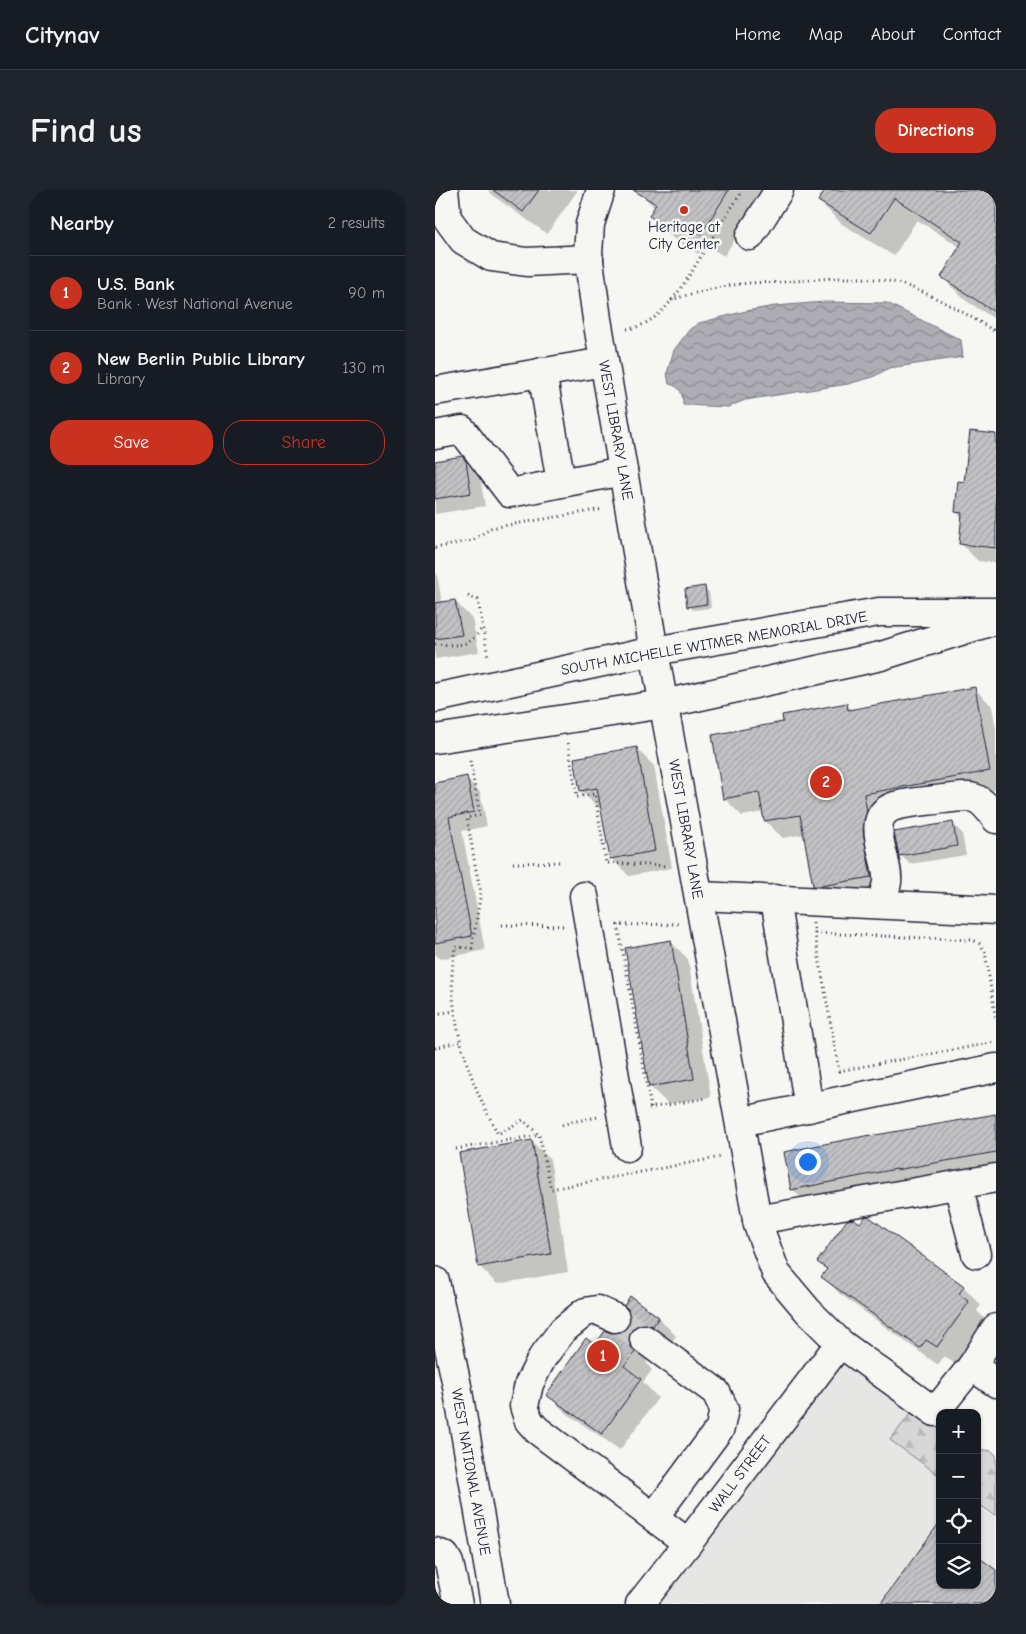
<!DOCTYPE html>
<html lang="en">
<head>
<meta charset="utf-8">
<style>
  body { margin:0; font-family:"Comic Neue",sans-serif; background:#20242c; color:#f1f3f6 }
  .controls { position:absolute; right:15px; bottom:15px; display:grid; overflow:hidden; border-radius:10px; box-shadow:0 1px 4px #0004 }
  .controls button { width:45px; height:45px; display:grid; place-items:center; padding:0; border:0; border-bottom:1px solid #363941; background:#171b24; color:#f1f3f6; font:25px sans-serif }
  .you { position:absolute; left:372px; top:971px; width:18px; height:18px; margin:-12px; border:4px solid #fff; border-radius:50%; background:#1a73e8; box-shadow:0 0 0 8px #1a73e833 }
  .badge { display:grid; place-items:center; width:32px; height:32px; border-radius:50%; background:#c8321e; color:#fff; font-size:16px; font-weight:700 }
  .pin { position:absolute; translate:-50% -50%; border:2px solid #fff; box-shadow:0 1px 5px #0006 }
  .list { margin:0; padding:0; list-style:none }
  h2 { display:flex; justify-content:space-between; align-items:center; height:65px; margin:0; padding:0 20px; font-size:21px }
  h2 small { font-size:16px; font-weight:400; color:#9ea1a6 }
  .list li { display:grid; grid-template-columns:32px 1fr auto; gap:15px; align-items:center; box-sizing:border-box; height:75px; padding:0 20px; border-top:1px solid #363941 }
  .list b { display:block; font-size:19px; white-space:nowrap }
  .list p { margin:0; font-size:16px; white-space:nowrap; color:#9ea1a6 }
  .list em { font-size:16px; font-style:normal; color:#9ea1a6 }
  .actions { display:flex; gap:10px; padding:15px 20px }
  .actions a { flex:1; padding:11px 0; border:1px solid #c8321e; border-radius:20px; text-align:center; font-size:18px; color:#c8321e }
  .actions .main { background:#c8321e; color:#fff }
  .icon { flex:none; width:28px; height:28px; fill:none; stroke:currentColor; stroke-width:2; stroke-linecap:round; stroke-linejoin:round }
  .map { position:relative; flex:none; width:561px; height:1414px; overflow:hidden; border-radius:20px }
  header { display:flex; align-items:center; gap:30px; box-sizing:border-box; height:70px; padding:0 25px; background:#171b24; border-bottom:1px solid #363941 }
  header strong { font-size:24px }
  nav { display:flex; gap:28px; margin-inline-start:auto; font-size:18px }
  .intro { display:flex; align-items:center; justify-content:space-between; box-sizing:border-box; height:120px; padding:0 30px }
  h1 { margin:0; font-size:35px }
  .button { padding:12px 22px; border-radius:20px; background:#c8321e; color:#fff; font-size:18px; font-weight:700 }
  main { display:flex; gap:30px; padding:0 30px }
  aside { flex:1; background:#171b24; border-radius:20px; box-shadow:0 1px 4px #0004 }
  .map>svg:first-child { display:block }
  .built { fill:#e6e6e4 }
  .forest { fill:url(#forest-firs); stroke:#7c7c89 }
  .water { fill:url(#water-waves); stroke:#757583 }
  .shadow { fill:#0003 }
  .building { fill:url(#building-hatch); stroke:#22223b }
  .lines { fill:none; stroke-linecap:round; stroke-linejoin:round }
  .minor-tunnel { stroke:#cccccd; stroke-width:28; stroke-dasharray:28 14; stroke-linecap:butt }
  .minor-casing { stroke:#22223b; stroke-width:31 }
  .major-casing { stroke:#22223b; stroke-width:31 }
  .path { stroke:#22223b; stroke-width:3; stroke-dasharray:1 4; stroke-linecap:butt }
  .minor { stroke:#f6f6f2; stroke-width:28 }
  .major { stroke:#f6f6f2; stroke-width:28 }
  .poi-dot { fill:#c8321e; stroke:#f6f6f2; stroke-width:2 }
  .labels { text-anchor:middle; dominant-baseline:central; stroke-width:5; stroke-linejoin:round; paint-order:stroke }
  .poi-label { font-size:15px; fill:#22223b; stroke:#f6f6f2 }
  .street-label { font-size:15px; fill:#22223b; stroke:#f6f6f2 }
</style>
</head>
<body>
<header>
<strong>Citynav</strong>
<nav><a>Home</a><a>Map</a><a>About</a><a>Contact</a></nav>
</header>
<div class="intro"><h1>Find us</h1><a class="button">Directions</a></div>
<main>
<aside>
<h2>Nearby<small>2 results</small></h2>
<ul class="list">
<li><span class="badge">1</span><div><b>U.S. Bank</b><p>Bank · West National Avenue</p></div><em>90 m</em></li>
<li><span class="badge">2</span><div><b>New Berlin Public Library</b><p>Library</p></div><em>130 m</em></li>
</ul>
<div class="actions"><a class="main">Save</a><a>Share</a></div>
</aside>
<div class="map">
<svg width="561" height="1414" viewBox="0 0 561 1414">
  <defs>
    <pattern id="forest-firs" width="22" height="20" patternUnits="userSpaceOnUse" patternTransform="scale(1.25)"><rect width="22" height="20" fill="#d7d7d7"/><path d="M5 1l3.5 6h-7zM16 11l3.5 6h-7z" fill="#b8b8b9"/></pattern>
    <pattern id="water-waves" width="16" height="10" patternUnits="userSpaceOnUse" patternTransform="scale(1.25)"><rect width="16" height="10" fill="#adadb3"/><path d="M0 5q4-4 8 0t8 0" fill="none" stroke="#8c8c93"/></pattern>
    <pattern id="building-hatch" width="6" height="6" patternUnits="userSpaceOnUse" patternTransform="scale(1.25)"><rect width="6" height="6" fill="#c2c2c4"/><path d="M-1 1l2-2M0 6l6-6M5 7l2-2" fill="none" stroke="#a6a6a9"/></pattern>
  </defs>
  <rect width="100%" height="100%" fill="#f6f6f2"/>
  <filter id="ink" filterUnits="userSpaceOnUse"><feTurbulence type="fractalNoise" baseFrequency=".02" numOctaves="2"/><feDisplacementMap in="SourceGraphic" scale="10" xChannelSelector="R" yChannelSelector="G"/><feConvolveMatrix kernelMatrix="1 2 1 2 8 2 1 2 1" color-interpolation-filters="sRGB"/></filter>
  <g filter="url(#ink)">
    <path class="built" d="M405 1153 486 1212 455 1250 505 1286V1395H542V1314L561 1328V1414H204Z"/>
    <g class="forest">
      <path d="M477 1222 505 1238V1286L455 1250Z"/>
      <path d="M542 1259 557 1261 561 1265V1326L542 1313Z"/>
    </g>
    <path class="water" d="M389 112 452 113 526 150 528 167 454 178 438 187 413 194 310 210 293 217 248 215C248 205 246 196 234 194L232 183 239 160 255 139 264 133 311 121 340 116Z"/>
    <g class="shadow">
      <path d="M53 0H143L112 44 60 7Z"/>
      <path d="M205 0H330L318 22 289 66 269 54 263 64 238 48 215 25 220 18 204 2Z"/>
      <path d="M391 0H561V130L530 110 507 87 525 57 482 30 459 66 407 34 384 11Z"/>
      <path d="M561 246V373L543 371 525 353 528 329 521 322 530 293Z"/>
      <path d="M27 268 45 287 50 316 0 324V272Z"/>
      <path d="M0 382 2 384 7 413 20 411 37 429 44 462 0 469Z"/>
      <path d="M269 398 274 402 276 418 258 420 254 416Z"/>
      <path d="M539 498 557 516 561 539V600L446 622 453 704 396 713 379 695 370 644 348 648 330 631 329 622 307 626 289 608 350 533 411 514 418 521Z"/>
      <path d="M201 558 219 576 237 678 194 686 176 668 167 618H164L146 601Z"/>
      <path d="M31 588 45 602 52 636 27 641 50 760 5 769 0 764V594Z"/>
      <path d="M518 634 527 643 531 665 475 674 465 665Z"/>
      <path d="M235 751 253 769 276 907 233 914 215 897Z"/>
      <path d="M561 925V978L372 1014 358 1000 436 947Z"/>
      <path d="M97 952 115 969 133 1082 62 1094 44 1076Z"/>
      <path d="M433 1028 529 1097 546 1115 542 1121 551 1130 520 1174 509 1166 503 1175 405 1104 388 1087 392 1080 383 1072Z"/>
      <path d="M196 1108 224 1128 241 1146 236 1153 211 1166 212 1174 217 1180 208 1192 223 1208 185 1260 130 1222 112 1204 160 1157 190 1141 195 1135 197 1127Z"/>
    </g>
    <g class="building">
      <path d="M58 0H104L88 22Z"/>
      <path d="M198 0H294L266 44 246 32 239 42 214 26 221 14Z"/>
      <path d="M390 0H561V123L506 87 527 52 459 8 436 43 383 11Z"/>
      <path d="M535 241 561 244V358L524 354 527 323 520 322 523 291 529 292Z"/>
      <path d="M27 266 31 271 36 303 0 309V271Z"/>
      <path d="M270 396 272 414 252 417 250 399Z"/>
      <path d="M20 410 27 445 0 449V413Z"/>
      <path d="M540 497 555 581 429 604 432 621 428 641 436 687 386 696H378L365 625 329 631 324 602 288 609 277 545 348 532 347 525 412 513 413 520Z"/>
      <path d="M202 557 220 661 175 669 162 598 145 601 139 568Z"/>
      <path d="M32 586 39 622 14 627 37 746 0 753V593Z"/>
      <path d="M518 632 522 656 464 666 459 642Z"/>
      <path d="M236 750 259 889 214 897 190 758Z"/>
      <path d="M561 924V962L461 980V979L356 1000 349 962 435 945V946Z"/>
      <path d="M97 950 116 1064 43 1077 24 963Z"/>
      <path d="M433 1026 529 1096 524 1104 534 1112 502 1157 491 1150 485 1158 386 1087 392 1079 382 1072 412 1030 419 1029 425 1033 430 1027Z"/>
      <path d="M195 1106 224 1127 218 1136 211 1134 203 1135 196 1140 193 1148 195 1155 200 1162 189 1176 206 1189 167 1244 111 1205 151 1148 160 1155 170 1141 181 1144 190 1140 194 1135 196 1127 193 1119 189 1116Z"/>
      <path d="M505 1332V1395H542V1366L561 1380V1414H445Z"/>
    </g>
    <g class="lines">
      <path class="minor-tunnel" d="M180 1128 209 1149"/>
      <defs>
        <g id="minor">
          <path d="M9 0 12 28 28 50 56 67 92 72 154 69"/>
          <path d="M166 0 155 34 153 64 162 129 219 461 323 1035 341 1083 373 1121 405 1153 500 1222 537 1176 561 1138"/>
          <path d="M315 46 344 0"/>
          <path d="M107 182 126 292"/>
          <path d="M0 201 169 172"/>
          <path d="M0 245 27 240 75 303 188 281"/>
          <path d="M0 508 219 461 444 422H560"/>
          <path d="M0 549 229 514 446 466 561 430"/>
          <path d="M149 706 192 957"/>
          <path d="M264 706 561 720"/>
          <path d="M340 709 374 918"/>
          <path d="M445 714C447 708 451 700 452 692 455 670 426 627 460 616 474 612 494 611 509 609 539 605 543 604 561 629"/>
          <path d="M305 932 561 878"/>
          <path d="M523 995 541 1064"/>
          <path d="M322 1030 561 988"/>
          <path d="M180 1128 162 1120 150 1122 128 1140 107 1168 94 1194 89 1216 94 1231 102 1240 253 1353"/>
          <path d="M209 1149 281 1202 289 1219 285 1238 219 1327"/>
          <path d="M537 1176 561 1193"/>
          <path d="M205 1414 253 1353 405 1153"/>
        </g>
        <g id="major">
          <path d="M0 1091 22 1196 60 1414"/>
          <path d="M0 1362 10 1366 14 1373 23 1414"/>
        </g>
      </defs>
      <use href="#minor" class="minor-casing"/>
      <use href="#major" class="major-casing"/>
      <g class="path">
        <path d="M236 110C261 102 287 96 314 93 325 92 337 93 348 92 384 89 427 84 462 93 493 101 533 125 561 142"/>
        <path d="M192 139C229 135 252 88 270 60 282 40 294 21 307 2"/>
        <path d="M558 140 561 135"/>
        <path d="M0 358 38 350 56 338 168 319"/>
        <path d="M33 406 43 410 53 467"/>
        <path d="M0 454C24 455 32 459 47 438"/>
        <path d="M133 553 142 607 160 604 171 673 233 676"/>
        <path d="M35 571 45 625 32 628 41 680 46 702 37 758 20 757C19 767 17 777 17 788 18 844 37 896 63 944L88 930 104 945"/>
        <path d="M78 673 128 672"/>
        <path d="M378 733 404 881 561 852"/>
        <path d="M67 735 132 736"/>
        <path d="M380 743 538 750 545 754 550 762 561 830"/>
        <path d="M0 824 19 821"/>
        <path d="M0 858 25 851"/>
        <path d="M214 918 273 908"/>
        <path d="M216 918 183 735 243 734"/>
        <path d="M127 935 136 932 163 927"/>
        <path d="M21 959 104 945 116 999 286 967"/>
      </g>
      <use href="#minor" class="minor"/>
      <use href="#major" class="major"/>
    </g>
  </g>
  <circle class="poi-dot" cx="249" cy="20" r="5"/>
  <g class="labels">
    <g class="poi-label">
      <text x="249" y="37">Heritage at<tspan x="249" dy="17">City Center</tspan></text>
    </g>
    <g class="street-label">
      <text transform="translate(181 240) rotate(80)">WEST LIBRARY LANE</text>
      <text transform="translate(279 453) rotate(-10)">SOUTH MICHELLE WITMER MEMORIAL DRIVE</text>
      <text transform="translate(251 639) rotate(80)">WEST LIBRARY LANE</text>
      <text transform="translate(36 1282) rotate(80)">WEST NATIONAL AVENUE</text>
      <text transform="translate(305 1284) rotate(-53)">WALL STREET</text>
    </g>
  </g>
</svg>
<div class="controls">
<button>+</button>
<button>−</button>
<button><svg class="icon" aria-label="locate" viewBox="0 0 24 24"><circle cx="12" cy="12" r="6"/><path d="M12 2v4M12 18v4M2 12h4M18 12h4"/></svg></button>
<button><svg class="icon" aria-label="layers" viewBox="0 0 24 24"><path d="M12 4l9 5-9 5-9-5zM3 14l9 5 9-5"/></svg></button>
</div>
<div class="you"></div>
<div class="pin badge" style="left:168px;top:1166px">1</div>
<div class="pin badge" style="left:391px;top:592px">2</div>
</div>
</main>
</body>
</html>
